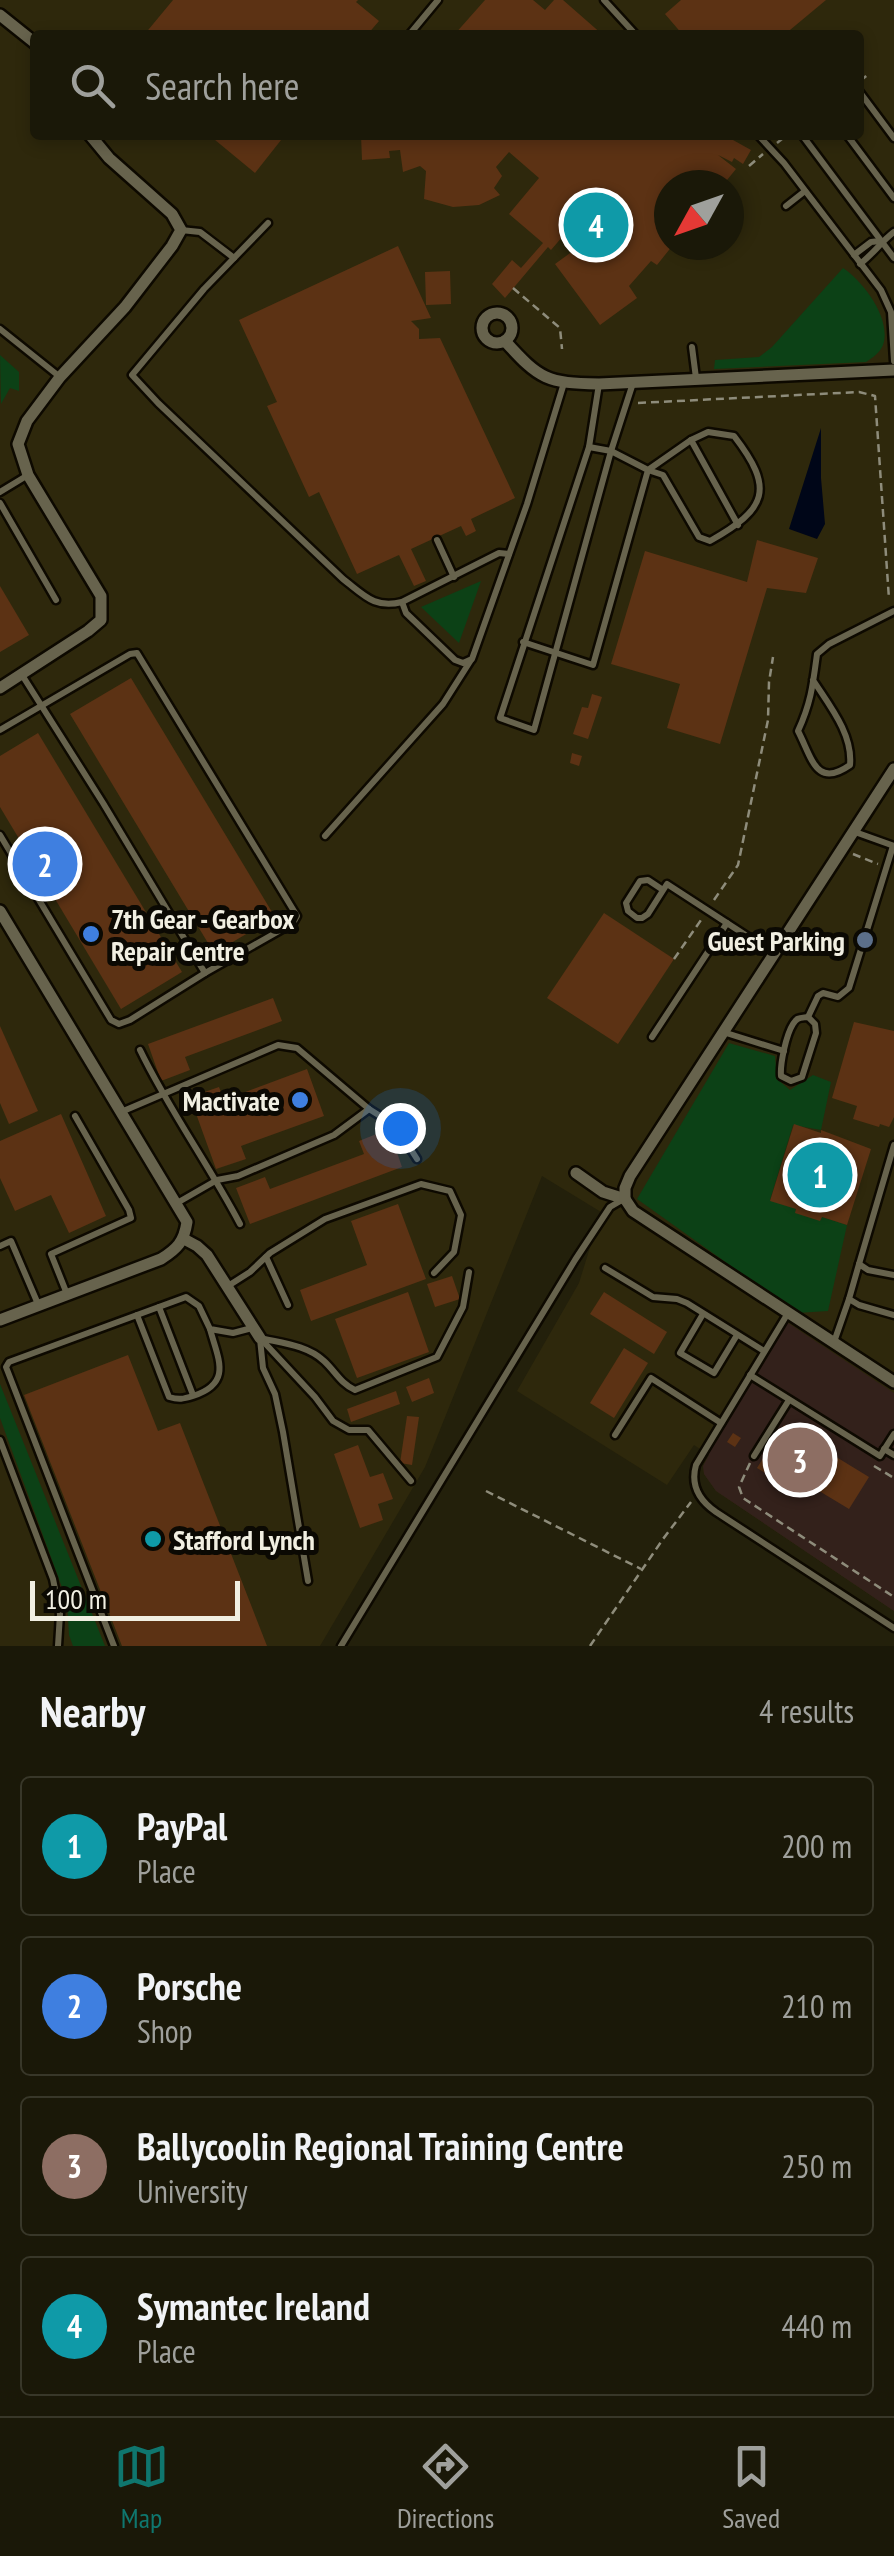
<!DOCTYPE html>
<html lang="en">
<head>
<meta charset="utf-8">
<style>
  body { margin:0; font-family:"PT Sans Narrow",sans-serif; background:#232112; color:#f1f3f6 }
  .compass { position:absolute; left:654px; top:170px; width:90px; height:90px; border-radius:50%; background:#1a1808; box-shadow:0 5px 15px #0003; rotate:230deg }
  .scale { position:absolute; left:30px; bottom:25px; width:210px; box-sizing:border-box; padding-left:10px; border:5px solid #f1efe2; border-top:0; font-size:28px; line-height:35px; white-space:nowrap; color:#f1efe2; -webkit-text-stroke:8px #0b0903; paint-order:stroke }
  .you { position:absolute; left:400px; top:1128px; width:35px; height:35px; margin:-25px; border:8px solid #fff; border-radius:50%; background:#1a73e8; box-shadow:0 0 0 15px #1a73e833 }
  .badge { display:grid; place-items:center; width:65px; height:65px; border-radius:50%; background:#0f766e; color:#fff; font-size:32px; font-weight:700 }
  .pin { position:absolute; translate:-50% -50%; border:5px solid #fff; box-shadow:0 2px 10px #0006 }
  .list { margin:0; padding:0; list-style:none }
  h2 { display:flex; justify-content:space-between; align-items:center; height:130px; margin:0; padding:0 40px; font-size:42px }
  h2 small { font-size:32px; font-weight:400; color:#9fa09c }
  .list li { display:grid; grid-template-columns:65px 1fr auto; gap:30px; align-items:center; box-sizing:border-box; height:140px; margin:0 20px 20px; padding:0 20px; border:2px solid #383729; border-radius:10px }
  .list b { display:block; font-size:38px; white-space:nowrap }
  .list p { margin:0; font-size:32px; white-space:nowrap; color:#9fa09c }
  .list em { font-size:32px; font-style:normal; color:#9fa09c }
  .icon { flex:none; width:55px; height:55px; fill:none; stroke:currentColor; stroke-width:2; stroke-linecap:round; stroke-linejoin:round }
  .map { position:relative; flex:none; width:894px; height:1646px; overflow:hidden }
  .search { position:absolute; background:#1a1808; box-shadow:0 5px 15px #0003; left:30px; right:30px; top:30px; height:110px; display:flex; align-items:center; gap:25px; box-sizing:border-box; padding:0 35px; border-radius:10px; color:#9fa09c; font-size:38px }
  .sheet { height:770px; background:#1a1808 }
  nav { display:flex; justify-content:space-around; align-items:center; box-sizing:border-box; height:140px; border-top:2px solid #383729; background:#1a1808; font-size:28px; color:#9fa09c }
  nav a { display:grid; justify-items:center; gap:5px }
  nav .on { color:#0f766e }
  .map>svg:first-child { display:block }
  .built { fill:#2e280c; fill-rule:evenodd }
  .education { fill:#33211b }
  .green { fill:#0c4116 }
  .water { fill:#000618 }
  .building { fill:#5c3214 }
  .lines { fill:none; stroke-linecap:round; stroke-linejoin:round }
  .service-casing { stroke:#0d0900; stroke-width:11 }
  .minor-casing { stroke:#0d0900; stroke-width:16 }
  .path { stroke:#8e8c7b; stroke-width:2.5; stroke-dasharray:8 5; stroke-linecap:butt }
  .service { stroke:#67634d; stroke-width:6 }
  .minor { stroke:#67634d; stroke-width:11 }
  .shop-dot { fill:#3f7fe0; stroke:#0b0903; stroke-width:4 }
  .service-dot { fill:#5c6f8a; stroke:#0b0903; stroke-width:4 }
  .culture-dot { fill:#0f9aa8; stroke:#0b0903; stroke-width:4 }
  .labels { text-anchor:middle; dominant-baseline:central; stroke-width:10; stroke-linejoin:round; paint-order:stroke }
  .poi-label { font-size:28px; font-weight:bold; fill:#f1efe2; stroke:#0b0903; text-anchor:start }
</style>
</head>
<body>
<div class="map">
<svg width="894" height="1646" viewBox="0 0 894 1646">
  <rect width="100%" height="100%" fill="#23200b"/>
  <path class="built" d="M0 0H894V1611L716 1491 704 1474 703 1466 709 1455 694 1445 667 1485 517 1391 579 1283 601 1212 542 1176 425 1467 320 1646H0ZM35 35H859V135H35ZM669 185H729V245H669Z"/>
  <path class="education" d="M785 1321 894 1393V1611L716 1491 704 1474 703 1466 709 1455 703 1451Z"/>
  <g class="green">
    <path d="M843 268C863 281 892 319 883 345 880 353 872 358 866 362L714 369 715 360 759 357 772 347Z"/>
    <path d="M0 355 19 372V391L10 388 1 404Z"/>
    <path d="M481 581 459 643 421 607Z"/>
    <path d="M729 1043 775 1056 777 1079 790 1090 813 1075 831 1082 821 1130 793 1125 770 1200 847 1225 828 1311 797 1313 637 1199Z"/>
    <path d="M0 1384 105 1646H73L69 1635 67 1601 0 1418Z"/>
  </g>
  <path class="water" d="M821 428V478L825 524 817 539 789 529Z"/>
  <g class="building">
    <path d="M173 0H358L356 2 379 21 367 35H144Z"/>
    <path d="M485 0H533L545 10 554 0H563L603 35H454Z"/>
    <path d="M681 0H826L784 35H683L665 14Z"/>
    <path d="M209 135H285L255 173Z"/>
    <path d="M361 135H724L751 150 743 164 734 158 732 162 718 155 736 169 723 185H669V245H673L657 265 651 261 629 286 637 298 600 325 555 264 577 248 563 236 551 250 548 247 505 298 492 284 512 260 521 268 543 243 509 214 539 178 509 152 496 167 502 176 494 188 500 195 479 205 453 207 424 199 426 171 420 166 403 172 400 150 389 151 390 158 362 160Z"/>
    <path d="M398 246 431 318 411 321 419 329V339L440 338 515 498 471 519 476 531 466 536 461 526 411 549 426 581 414 586 399 555 357 574 319 492 309 497 267 406 277 402 239 320Z"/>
    <path d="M450 271 451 304 426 305 425 272Z"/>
    <path d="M757 540 818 558 806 593 767 588 720 744 667 728 680 684 611 664 645 551 747 582Z"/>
    <path d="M0 586 29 635 0 652Z"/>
    <path d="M131 678 275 917 214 953 70 714Z"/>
    <path d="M592 694 602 697 588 739 573 734 582 707 588 708Z"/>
    <path d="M38 733 182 972 121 1009 0 807V756Z"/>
    <path d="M572 753 582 756 579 766 570 763Z"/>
    <path d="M604 913 674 959 618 1044 547 998Z"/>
    <path d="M273 998 282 1021 185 1057 190 1070 161 1081 148 1044Z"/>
    <path d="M854 1022 894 1031V1117L889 1127 880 1124 879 1127 853 1119 857 1106 832 1098Z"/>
    <path d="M0 1026 38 1111 9 1124 0 1103Z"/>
    <path d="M307 1069 324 1116 241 1146 246 1159 216 1169 190 1097 219 1087 224 1100Z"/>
    <path d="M61 1114 106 1216 69 1233 51 1195 15 1211 0 1178V1141Z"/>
    <path d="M794 1124 821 1133V1130L871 1149 847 1225 822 1217 820 1221 795 1213 796 1209 770 1201Z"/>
    <path d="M389 1129 402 1167 250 1224 236 1188 265 1177 270 1189 364 1154 359 1141Z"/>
    <path d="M398 1204 426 1279 311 1321 300 1290 367 1265 351 1221Z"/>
    <path d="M452 1276 460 1299 435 1307 427 1284Z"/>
    <path d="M408 1292 429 1352 357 1378 335 1319Z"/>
    <path d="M604 1292 667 1332 654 1354 590 1314Z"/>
    <path d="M624 1348 648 1363 614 1418 590 1403Z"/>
    <path d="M128 1355 158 1431 180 1423 267 1646H122L24 1395Z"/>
    <path d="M429 1378 434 1393 412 1402 406 1387Z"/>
    <path d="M396 1391 400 1404 351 1422 347 1409Z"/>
    <path d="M407 1416 419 1417 412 1465 400 1463Z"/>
    <path d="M784 1425 820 1447 821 1444 835 1452 833 1455 869 1477 849 1509 801 1480 795 1491 757 1468Z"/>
    <path d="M733 1433 741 1438 735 1447 727 1442Z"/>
    <path d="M358 1445 370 1477 383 1473 393 1499 378 1504 383 1520 360 1528 334 1454Z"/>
  </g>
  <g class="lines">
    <defs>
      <g id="service">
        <path d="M604 0 636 35"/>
        <path d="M409 35 438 0"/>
        <path d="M859 91 894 138"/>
        <path d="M758 135 784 163 881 290 891 312 894 361"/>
        <path d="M802 135 894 258"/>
        <path d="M847 135 894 198"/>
        <path d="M786 206 805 191"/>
        <path d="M268 223 204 289 132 375 158 403 343 579C364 595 374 609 402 602L499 553 509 554"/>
        <path d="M181 230 200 232 234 258"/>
        <path d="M854 255 871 242 880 241"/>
        <path d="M860 264C874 253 881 242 894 232"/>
        <path d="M0 329 60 377"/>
        <path d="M692 347 696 378"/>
        <path d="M599 384 589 447 500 718 534 730 611 451 633 383"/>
        <path d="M691 440 738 525"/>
        <path d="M0 492 28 475"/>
        <path d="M0 503 56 600"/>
        <path d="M437 540 454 577"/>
        <path d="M402 602 406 613 455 660 463 663 472 659 527 504 564 383"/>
        <path d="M523 642 593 665 648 470 663 475 699 537 710 541C767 509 775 489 734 436L708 432 691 440 648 470 611 451 589 447"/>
        <path d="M22 675 103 803 205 973"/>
        <path d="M813 680C829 705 853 734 850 765 816 789 812 758 798 731 811 703 813 684 817 654L829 644 894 611"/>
        <path d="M0 730 130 654 137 653 297 916 293 923 205 973 130 1020 119 1024 111 1020 0 835"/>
        <path d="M855 832 894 846"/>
        <path d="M325 836 443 704 471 660"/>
        <path d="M663 890 648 880 640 881 626 903 628 911 637 918H642L648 914 667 884 773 953"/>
        <path d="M808 1017 818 996 823 993 838 997 849 988 893 846"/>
        <path d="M808 1017 815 1024 816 1033 802 1077 791 1081 781 1076C780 1064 786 1035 793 1024 797 1017 800 1018 808 1017Z"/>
        <path d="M723 1032 784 1051"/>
        <path d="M652 1037 727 923"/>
        <path d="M140 1050C169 1110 209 1165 240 1224"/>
        <path d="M121 1112 278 1045 297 1048 369 1109 396 1126 417 1159"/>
        <path d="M177 1203 217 1180 238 1176 334 1135 369 1109"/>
        <path d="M0 1246 11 1241 38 1304"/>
        <path d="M266 1257 288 1305"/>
        <path d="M859 1264 894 1145"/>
        <path d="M605 1268 653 1297 677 1299 687 1303 764 1351"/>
        <path d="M894 1275 868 1270 859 1264 849 1299 859 1305 894 1315"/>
        <path d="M228 1286 250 1272 270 1253 325 1219 421 1184 450 1191 461 1215 454 1252 434 1273"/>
        <path d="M67 1294 51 1254 131 1218 129 1210 75 1116"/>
        <path d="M159 1307 193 1395"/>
        <path d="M788 1313 696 1465C690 1486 700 1501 716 1512L894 1628"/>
        <path d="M703 1314 680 1353 714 1373 737 1335"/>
        <path d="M137 1315 169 1397C179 1400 183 1399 193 1396 233 1383 218 1359 210 1329"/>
        <path d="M260 1338C281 1343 307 1345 324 1361 335 1371 341 1384 355 1390L437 1357 463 1307 469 1272"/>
        <path d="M260 1339 263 1368 275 1394 283 1432 308 1581"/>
        <path d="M261 1339 315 1397 333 1421 349 1430H368L411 1481"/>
        <path d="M834 1342 849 1299"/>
        <path d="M750 1375 880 1456 894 1434"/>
        <path d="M615 1435 651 1378 721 1423"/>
        <path d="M0 1440 53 1579 60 1614 58 1646"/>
        <path d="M884 1449 894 1455"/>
        <path d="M754 1456 789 1400"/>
        <path d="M114 1646 6 1367 9 1362 186 1297 199 1306 210 1329 233 1333 252 1328"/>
        <path d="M341 1646 575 1260 610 1207 622 1200"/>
      </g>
      <g id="minor">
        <path d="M0 15 35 43"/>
        <circle cx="497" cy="328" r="15"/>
        <path d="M505 341C540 380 547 383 599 384L894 370"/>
        <path d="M0 688 88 631 101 620V596L28 475 18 444 27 421 60 377 125 307 172 246 181 230 172 214 109 158 90 135"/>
        <path d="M0 911 187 1222C184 1242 177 1249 161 1259L0 1320"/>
        <path d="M576 1173 603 1192 625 1199 633 1211 894 1382"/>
        <path d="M625 1199V1188L630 1176 894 769"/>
        <path d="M184 1239 197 1246 207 1255 260 1338"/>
      </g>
    </defs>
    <use href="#service" class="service-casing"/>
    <use href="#minor" class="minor-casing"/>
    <g class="path">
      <path d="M860 81 870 73"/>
      <path d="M777 143 787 135"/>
      <path d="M749 166 763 154"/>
      <path d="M513 288 560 328 562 349"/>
      <path d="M638 403 859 392 875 396 889 599"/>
      <path d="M853 854 878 864"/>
      <path d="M714 900 738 865 768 720 769 682 773 657"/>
      <path d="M674 959 701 920"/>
      <path d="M750 1463 739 1487 743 1498 894 1597"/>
      <path d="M874 1466 894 1478"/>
      <path d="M486 1491 641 1569"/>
      <path d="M590 1646 663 1539 691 1502"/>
    </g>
    <use href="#service" class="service"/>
    <use href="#minor" class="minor"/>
  </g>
  <g class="shop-dot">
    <circle cx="91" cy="934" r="10"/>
    <circle cx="300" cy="1100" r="10"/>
  </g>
  <circle class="service-dot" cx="865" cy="940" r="10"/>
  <circle class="culture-dot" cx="153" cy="1539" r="10"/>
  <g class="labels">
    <g class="poi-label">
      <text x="111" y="918">7th Gear - Gearbox<tspan x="111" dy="32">Repair Centre</tspan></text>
      <text x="845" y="940" text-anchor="end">Guest Parking</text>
      <text x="280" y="1100" text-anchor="end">Mactivate</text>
      <text x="173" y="1539">Stafford Lynch</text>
    </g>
  </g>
</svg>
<svg class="compass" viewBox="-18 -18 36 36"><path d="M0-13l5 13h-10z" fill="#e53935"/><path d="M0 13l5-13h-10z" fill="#9fa09c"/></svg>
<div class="scale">100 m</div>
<div class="you"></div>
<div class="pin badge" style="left:820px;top:1175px;background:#0f9aa8">1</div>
<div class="pin badge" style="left:45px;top:864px;background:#3f7fe0">2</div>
<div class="pin badge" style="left:800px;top:1460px;background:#8d6e63">3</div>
<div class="pin badge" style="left:596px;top:225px;background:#0f9aa8">4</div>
<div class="search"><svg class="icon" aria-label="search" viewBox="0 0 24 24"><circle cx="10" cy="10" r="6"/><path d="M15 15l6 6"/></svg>Search here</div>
</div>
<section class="sheet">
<h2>Nearby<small>4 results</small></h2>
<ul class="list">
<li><span class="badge" style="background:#0f9aa8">1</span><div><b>PayPal</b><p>Place</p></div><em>200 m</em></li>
<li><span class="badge" style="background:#3f7fe0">2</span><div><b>Porsche</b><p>Shop</p></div><em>210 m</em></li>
<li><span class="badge" style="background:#8d6e63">3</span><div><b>Ballycoolin Regional Training Centre</b><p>University</p></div><em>250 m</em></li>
<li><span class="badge" style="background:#0f9aa8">4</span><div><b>Symantec Ireland</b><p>Place</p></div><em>440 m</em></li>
</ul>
</section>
<nav>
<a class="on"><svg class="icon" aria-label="map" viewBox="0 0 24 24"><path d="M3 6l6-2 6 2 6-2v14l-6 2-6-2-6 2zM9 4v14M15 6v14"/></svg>Map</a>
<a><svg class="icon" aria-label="directions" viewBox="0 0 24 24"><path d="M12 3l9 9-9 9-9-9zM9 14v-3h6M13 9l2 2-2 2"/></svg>Directions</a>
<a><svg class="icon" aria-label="saved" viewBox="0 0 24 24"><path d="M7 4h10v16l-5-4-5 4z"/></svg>Saved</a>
</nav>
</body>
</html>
